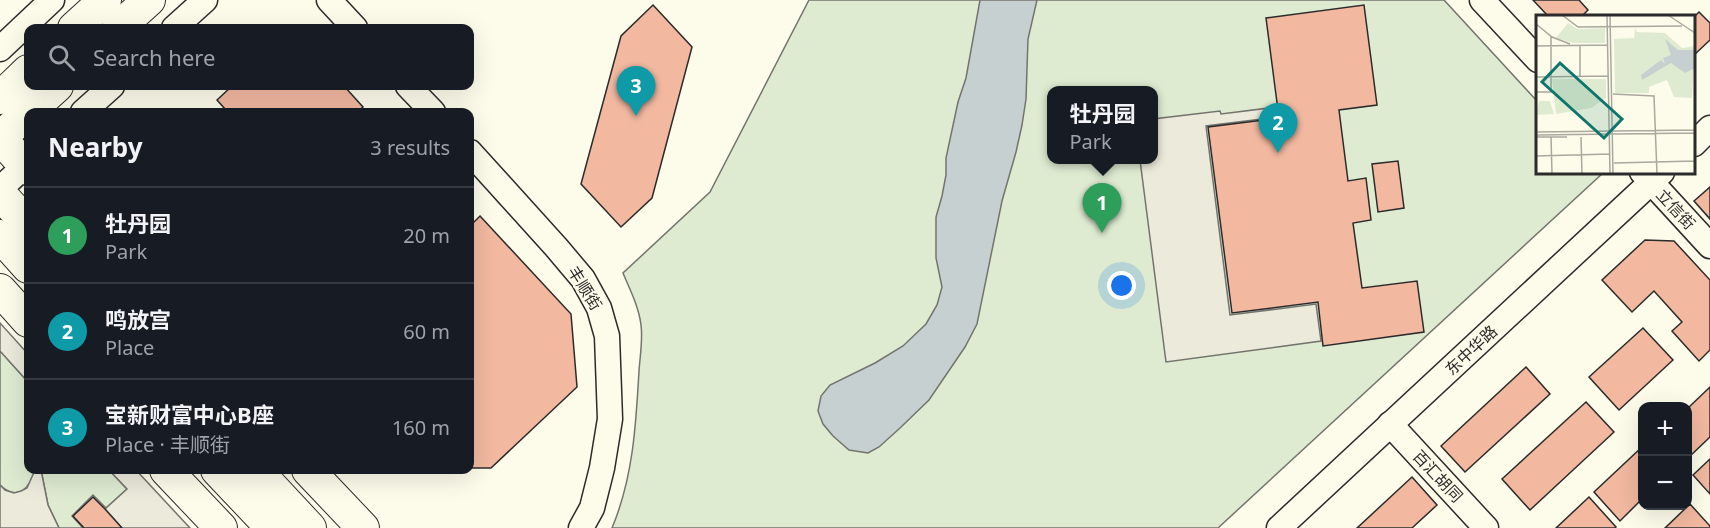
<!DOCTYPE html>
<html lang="en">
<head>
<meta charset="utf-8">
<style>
  body { margin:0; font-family:"Noto Sans","Noto Sans SC",sans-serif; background:#242831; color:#f1f3f6 }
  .controls { position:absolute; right:18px; bottom:18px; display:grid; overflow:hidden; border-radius:12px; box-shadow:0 6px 24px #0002 }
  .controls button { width:54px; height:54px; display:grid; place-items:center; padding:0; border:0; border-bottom:2px solid #363941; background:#171b24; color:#f1f3f6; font:30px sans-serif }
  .you { position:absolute; left:1122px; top:286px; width:21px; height:21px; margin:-15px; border:4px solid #fff; border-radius:50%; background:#1a73e8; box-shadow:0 0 0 9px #1a73e833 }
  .badge { display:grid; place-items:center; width:39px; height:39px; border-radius:50%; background:#b45309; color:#fff; font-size:20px; font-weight:700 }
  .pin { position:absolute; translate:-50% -50px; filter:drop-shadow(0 2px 3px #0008) }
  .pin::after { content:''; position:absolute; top:32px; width:21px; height:18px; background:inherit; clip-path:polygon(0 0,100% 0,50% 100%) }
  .popup { position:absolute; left:1047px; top:86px; width:111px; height:78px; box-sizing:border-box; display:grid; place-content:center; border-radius:12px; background:#171b24; filter:drop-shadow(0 2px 4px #0005); font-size:20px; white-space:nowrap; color:#9ea1a6 }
  .popup b { font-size:22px; color:#f1f3f6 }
  .popup::after { content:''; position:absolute; left:50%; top:100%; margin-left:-12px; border:12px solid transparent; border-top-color:#171b24 }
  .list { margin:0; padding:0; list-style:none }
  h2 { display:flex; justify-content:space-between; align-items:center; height:78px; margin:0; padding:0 24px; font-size:26px }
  h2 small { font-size:20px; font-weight:400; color:#9ea1a6 }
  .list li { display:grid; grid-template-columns:39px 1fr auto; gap:18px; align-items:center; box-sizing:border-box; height:96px; padding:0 24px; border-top:2px solid #363941 }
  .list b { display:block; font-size:22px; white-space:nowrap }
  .list p { margin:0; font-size:20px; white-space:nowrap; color:#9ea1a6 }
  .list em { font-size:20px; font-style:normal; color:#9ea1a6 }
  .icon { flex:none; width:33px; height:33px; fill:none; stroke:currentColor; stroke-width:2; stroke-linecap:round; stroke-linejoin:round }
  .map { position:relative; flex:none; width:1710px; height:528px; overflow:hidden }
  .search { position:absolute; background:#171b24; box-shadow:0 6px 24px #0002; left:24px; top:24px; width:450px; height:66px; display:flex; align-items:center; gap:15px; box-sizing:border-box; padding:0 21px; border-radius:12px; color:#9ea1a6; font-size:22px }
  .panel { position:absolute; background:#171b24; box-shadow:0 6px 24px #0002; left:24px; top:108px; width:450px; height:366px; border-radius:12px }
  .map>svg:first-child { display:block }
  .green { fill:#deebd1; stroke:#74746e; stroke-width:1.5; fill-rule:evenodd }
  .parking { fill:#eceadb; stroke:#74746e; stroke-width:1.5 }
  .water { fill:#c7d0d0; stroke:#74746e; stroke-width:1.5 }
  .building { fill:#f2b8a0; stroke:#2b2b2b; stroke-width:1.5 }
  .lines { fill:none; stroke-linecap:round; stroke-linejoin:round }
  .minor-casing { stroke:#2b2b2b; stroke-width:27 }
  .major-casing { stroke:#2b2b2b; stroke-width:34 }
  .minor { stroke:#fdfbea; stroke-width:24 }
  .major { stroke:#fdfbea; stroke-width:32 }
  .labels { text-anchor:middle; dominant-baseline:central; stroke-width:4.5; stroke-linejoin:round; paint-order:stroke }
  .street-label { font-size:16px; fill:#2b2b2b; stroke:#fdfbea }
  .inset-road { fill:none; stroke:#a9a89e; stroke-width:1.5 }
  .view { fill:#0f766e; fill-opacity:0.15; stroke:#0f766e; stroke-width:3 }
  .inset-edge { fill:none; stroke:#2b2b2b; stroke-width:3 }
</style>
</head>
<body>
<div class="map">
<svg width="1710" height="528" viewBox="0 0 1710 528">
  <rect width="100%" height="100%" fill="#fdfbea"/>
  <g class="green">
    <path d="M809 0H1444L1537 101 1538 172 1603 173 1218 528H612C633 478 636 425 639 371 640 356 643 340 641 325 639 307 630 290 623 273L710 192ZM1051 91H1153V160H1051Z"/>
    <path d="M0 351 28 382V470H35C30 488 18 502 0 485Z"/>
    <path d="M41 470H109L127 489 106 508 93 495 72 516 83 528H59L48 505Z"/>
  </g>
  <g class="parking">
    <path d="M1277 107 1278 117 1206 126 1230 315 1316 304 1321 341 1166 362 1140 160H1153V119L1220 111 1221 114Z"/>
    <path d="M0 323 28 354V382L0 351Z"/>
    <path d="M35 470H41L48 505 59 528H0V485L5 490 14 493 21 491 27 488Z"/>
    <path d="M109 470H136L190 528H122L105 509 127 489Z"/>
  </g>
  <path class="water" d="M980 0H1037L1028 39 1026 99 1022 125 1016 152 1002 201 977 324 965 347 929 400 900 428 879 447 868 453 849 450 833 436 823 424 818 411 821 396 830 385 875 363 903 346 926 324 937 305 942 287 936 258V217L942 196 946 175V158L958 102 966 78Z"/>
  <g class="building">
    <path d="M1533 0H1579L1588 10 1582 16H1548Z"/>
    <path d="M653 5 692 47 652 198 621 227 581 184 621 36Z"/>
    <path d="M1364 5 1377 105 1339 110 1348 181 1366 178 1371 220 1353 223 1362 288 1417 281 1424 332 1323 346 1318 302 1232 313 1208 127 1279 118 1266 18Z"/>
    <path d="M1699 12 1710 23V40L1694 55V17Z"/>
    <path d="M232 86H344L363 107 357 112H221L225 109 217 100Z"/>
    <path d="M1398 161 1404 208 1378 212 1372 164Z"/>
    <path d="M1710 187V219L1694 201Z"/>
    <path d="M480 216 571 314 577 387 491 468H470V226Z"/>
    <path d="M1645 240 1674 241 1710 280V350L1699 361 1672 331 1682 322 1654 291 1632 312 1602 280Z"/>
    <path d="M1643 328 1673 360 1619 410 1589 377Z"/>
    <path d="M1526 367 1550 394 1465 472 1441 446Z"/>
    <path d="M1710 387V437L1688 458V408Z"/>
    <path d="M1586 402 1614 432 1530 510 1502 479Z"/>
    <path d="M1642 447V499L1620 521 1594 492Z"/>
    <path d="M1710 459V494L1693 475Z"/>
    <path d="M1412 477 1437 505 1412 528H1357Z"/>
    <path d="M93 497 105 509 122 528H84L73 516Z"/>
    <path d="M1589 497 1616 527 1615 528H1556Z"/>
    <path d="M1690 504 1710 526V528H1665Z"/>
  </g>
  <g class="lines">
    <defs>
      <g id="minor">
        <path d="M329 0 355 28"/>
        <path d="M1482 0 1538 60"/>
        <path d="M174 28 205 0"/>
        <path d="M0 49 52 0"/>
        <path d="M408 86 433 112"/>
        <path d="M83 112 112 86"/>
        <path d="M1694 144 1710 128"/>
        <path d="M470 152 556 247 583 279 599 308 607 336 610 419 602 468 592 508 581 528"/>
        <path d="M1642 172 1710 246"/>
        <path d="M0 189 28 163"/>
        <path d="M1390 424 1486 528"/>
        <path d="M1279 528 1662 172"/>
      </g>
      <g id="major">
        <path d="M74 28 105 0"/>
        <path d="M118 28 149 0"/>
        <path d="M0 98 28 71"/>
        <path d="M0 138 57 86"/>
        <path d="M0 138 28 169"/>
        <path d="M0 194 28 224"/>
        <path d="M0 236 28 267"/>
        <path d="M0 290 28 321"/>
        <path d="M166 470 221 528"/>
        <path d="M217 470 272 528"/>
        <path d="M256 470 310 528"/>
        <path d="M308 470 363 528"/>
      </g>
    </defs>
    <use href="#minor" class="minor-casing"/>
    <use href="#major" class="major-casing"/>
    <use href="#minor" class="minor"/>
    <use href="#major" class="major"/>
  </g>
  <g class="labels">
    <g class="street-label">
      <text transform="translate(1676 209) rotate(47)">立信街</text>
      <text transform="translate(585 288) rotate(58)">丰顺街</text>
      <text transform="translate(1471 350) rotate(-43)">东中华路</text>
      <text transform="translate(1438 476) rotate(47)">百汇胡同</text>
    </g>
  </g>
  <g transform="translate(1536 15)">
    <rect width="159" height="159" fill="#fdfbea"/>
    <path d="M32 8 41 14 69 13V28H37L20 23ZM99 13 101 17 129 18 146 33 159 31 156 83 138 82 131 65 113 72V78H79L78 24 98 23ZM16 64H70V83L55 93 20 99ZM3 86H14L18 99 0 100Z" fill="#deebd1"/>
    <path d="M129 24 142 35H159V53L149 58 135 48 106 65 105 60 125 45 129 49 127 43 135 40Z" fill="#c7d0d0"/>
    <path class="inset-road" d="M26 0 42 12 146 11M71 0 74 159M74 0 77 159M132 0 159 18M0 9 16 22 34 29M0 31 71 30M44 31V62M0 62 72 61M0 77H15V21M77 79 118 81 121 159M0 117 159 115M0 120 159 118M0 122H31M15 122 16 159M45 122 46 159M0 141 73 139M78 148 159 146M159 159V57"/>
    <path class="view" d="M24 48 86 104 68 123 6 67Z"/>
    <rect width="159" height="159" class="inset-edge"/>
  </g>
</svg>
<div class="controls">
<button>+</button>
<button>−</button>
</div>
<div class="you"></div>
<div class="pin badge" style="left:1102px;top:233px;background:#2e9e5b">1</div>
<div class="popup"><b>牡丹园</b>Park</div>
<div class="pin badge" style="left:1278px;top:153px;background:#0f9aa8">2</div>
<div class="pin badge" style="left:636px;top:116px;background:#0f9aa8">3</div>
<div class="search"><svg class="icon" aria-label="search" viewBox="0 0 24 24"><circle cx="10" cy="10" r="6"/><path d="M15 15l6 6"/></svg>Search here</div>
<section class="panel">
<h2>Nearby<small>3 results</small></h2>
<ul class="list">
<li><span class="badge" style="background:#2e9e5b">1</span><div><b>牡丹园</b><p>Park</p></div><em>20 m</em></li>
<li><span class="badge" style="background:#0f9aa8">2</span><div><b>鸣放宫</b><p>Place</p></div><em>60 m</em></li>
<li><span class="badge" style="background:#0f9aa8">3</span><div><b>宝新财富中心B座</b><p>Place · 丰顺街</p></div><em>160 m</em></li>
</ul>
</section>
</div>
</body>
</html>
